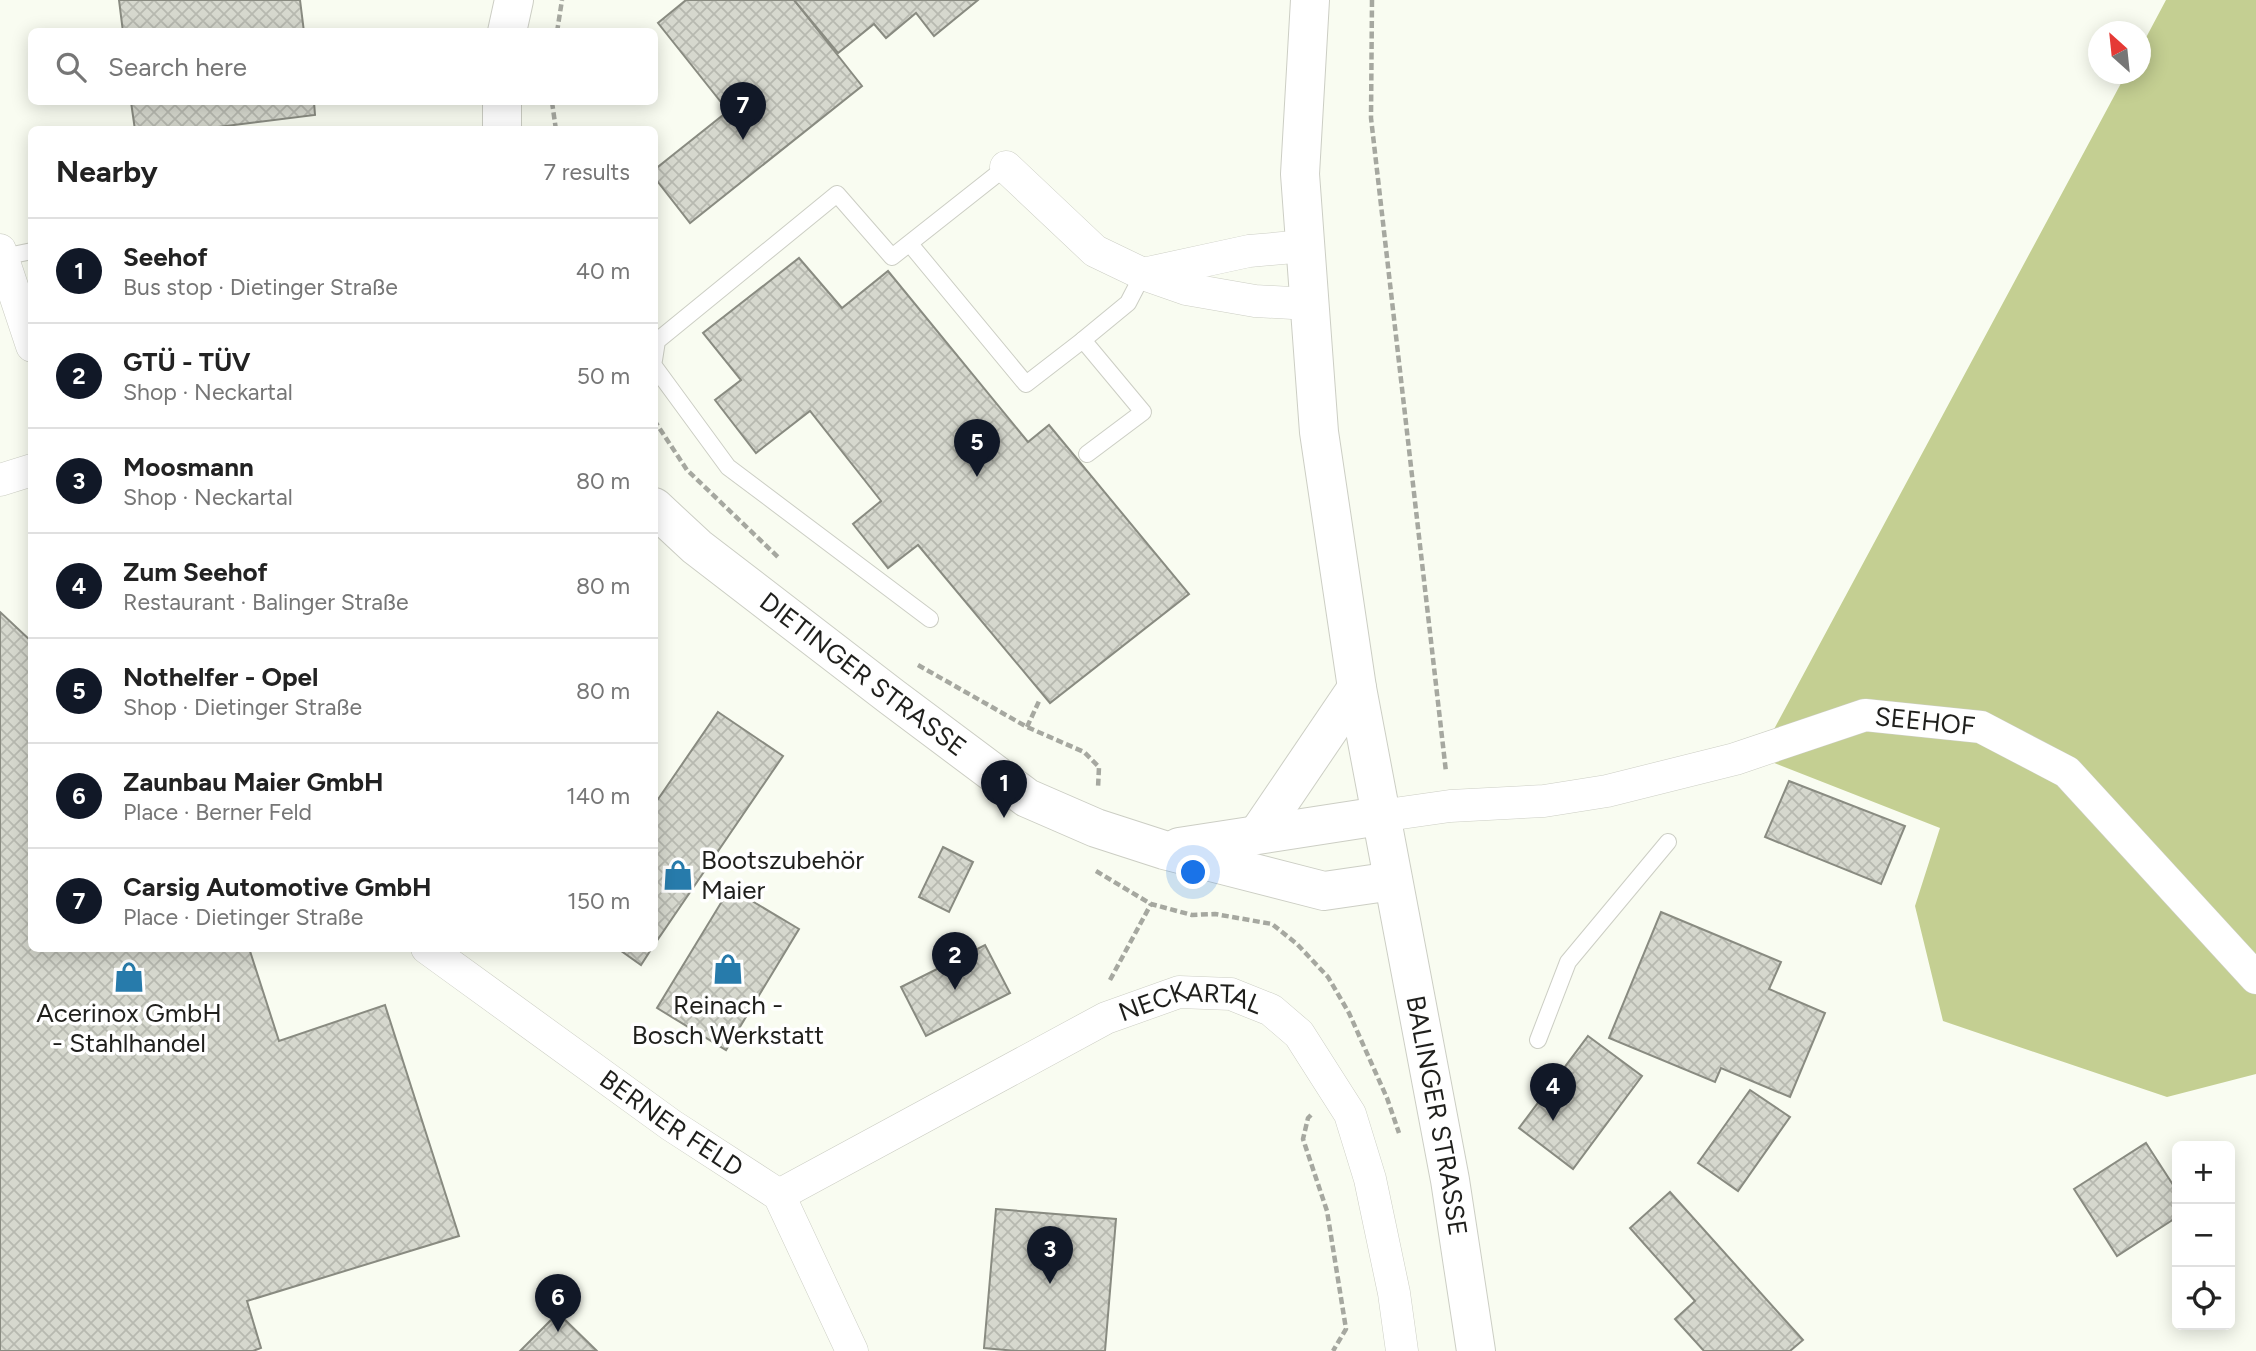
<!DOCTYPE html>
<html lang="en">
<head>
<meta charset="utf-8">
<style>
  body { margin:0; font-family:Figtree,sans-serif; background:#f6f6f6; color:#222 }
  .controls { position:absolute; right:21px; bottom:21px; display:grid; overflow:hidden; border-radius:10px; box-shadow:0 4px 18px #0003 }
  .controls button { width:63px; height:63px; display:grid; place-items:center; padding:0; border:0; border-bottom:2px solid #e0e0e0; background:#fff; color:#222; font:35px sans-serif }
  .compass { position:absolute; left:2088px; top:21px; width:63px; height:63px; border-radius:50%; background:#fff; box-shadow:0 4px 18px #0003; rotate:333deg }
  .you { position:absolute; left:1194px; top:873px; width:24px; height:24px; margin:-18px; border:5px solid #fff; border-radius:50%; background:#1a73e8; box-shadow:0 0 0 10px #1a73e833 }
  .badge { display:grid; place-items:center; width:46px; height:46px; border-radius:50%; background:#111827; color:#fff; font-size:23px; font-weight:700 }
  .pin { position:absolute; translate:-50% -58px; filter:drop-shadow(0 2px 4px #0008) }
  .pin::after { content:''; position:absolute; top:37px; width:24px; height:21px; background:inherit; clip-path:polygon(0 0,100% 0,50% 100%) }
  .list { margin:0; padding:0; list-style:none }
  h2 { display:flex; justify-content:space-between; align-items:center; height:91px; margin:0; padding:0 28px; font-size:30px }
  h2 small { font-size:23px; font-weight:400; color:#767676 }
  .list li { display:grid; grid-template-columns:46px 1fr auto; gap:21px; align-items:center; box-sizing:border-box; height:105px; padding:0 28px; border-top:2px solid #e0e0e0 }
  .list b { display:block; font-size:26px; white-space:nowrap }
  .list p { margin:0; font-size:23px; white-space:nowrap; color:#767676 }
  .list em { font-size:23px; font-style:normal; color:#767676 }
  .icon { flex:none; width:38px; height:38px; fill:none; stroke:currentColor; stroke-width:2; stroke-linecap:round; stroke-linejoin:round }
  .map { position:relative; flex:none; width:2256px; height:1351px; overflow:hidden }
  .search { position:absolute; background:#fff; box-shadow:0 4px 18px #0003; left:28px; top:28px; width:630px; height:77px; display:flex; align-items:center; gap:18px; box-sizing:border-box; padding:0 24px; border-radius:10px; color:#767676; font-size:26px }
  .panel { position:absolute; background:#fff; box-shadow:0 4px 18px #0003; left:28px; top:126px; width:630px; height:826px; border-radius:10px }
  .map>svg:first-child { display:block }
  .green { fill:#c4cf92 }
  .building { fill:url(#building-cross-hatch); stroke:#898b81; stroke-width:2 }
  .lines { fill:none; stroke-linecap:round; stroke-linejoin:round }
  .service-casing { stroke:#cccec4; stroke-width:18 }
  .minor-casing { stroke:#cccec4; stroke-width:33 }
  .tertiary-casing { stroke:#cccec4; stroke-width:40 }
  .secondary-casing { stroke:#cccec4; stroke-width:40 }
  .path { stroke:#a6a8a0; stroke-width:4.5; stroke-dasharray:7 3.5; stroke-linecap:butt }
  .service { stroke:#fff; stroke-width:16 }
  .minor { stroke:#fff; stroke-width:32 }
  .tertiary { stroke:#fff; stroke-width:38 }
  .secondary { stroke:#fff; stroke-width:38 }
  .labels { text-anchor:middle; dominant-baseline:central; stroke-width:7; stroke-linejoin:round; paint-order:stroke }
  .street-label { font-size:26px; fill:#1f1f1c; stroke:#fff }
  .poi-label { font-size:26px; fill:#1f1f1c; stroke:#fff }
</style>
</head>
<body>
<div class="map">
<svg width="2256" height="1351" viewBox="0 0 2256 1351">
  <defs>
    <pattern id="building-cross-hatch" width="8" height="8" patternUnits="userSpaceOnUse" patternTransform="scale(1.75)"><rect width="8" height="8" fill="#d6d8ce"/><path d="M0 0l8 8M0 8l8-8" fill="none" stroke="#b7b9b0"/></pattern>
  </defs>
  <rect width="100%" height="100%" fill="#f9fcf1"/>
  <path class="green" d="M2166 0H2256V1074L2167 1097 1943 1021 1915 906 1940 828 1759 757 2126 74H2140L2141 47Z"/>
  <g class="building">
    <path d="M119 0H300L304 32H123Z"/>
    <path d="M686 0H794L862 86 690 223 654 177V170L728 111 658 23Z"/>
    <path d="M794 0H978L934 36 916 13 886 38 874 24 838 53Z"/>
    <path d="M131 102H314L315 115 194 130H135Z"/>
    <path d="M799 258 842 308 888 271 1028 442 1049 425 1189 594 1050 703 918 545 888 568 853 524 881 501 810 411 756 453 715 400 741 380 703 333Z"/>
    <path d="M0 612 32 642V948H249L279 1041 385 1005 459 1236 247 1301 261 1348 253 1351H0Z"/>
    <path d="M718 712 783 756 654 945V805Z"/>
    <path d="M1789 781 1905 826 1881 884 1765 837Z"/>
    <path d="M943 847 973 862 949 912 919 897Z"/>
    <path d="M730 888 799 929 726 1050 657 1008Z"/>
    <path d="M1661 912 1781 962 1769 989 1825 1013 1790 1097 1721 1068 1715 1082 1609 1038Z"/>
    <path d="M985 945 1010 993 926 1036 901 987Z"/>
    <path d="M617 948H652L641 965Z"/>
    <path d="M1588 1036 1642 1076 1573 1169 1519 1128Z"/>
    <path d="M1750 1090 1790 1117 1738 1191 1698 1163Z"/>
    <path d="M2146 1143 2177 1191V1217L2117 1256 2074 1189Z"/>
    <path d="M1670 1192 1803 1340 1790 1351H1704L1675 1319 1695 1301 1630 1228Z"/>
    <path d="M996 1209 1116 1219 1105 1351H1016L984 1348Z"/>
    <path d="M558 1313 597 1351H520Z"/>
  </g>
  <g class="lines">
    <defs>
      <g id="service">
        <path d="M910 244 1026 384 1083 340"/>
        <path d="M3 257 32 251"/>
        <path d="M654 360 657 341 837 194 892 257 1006 167"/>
        <path d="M654 366 728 467 930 619"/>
        <path d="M1087 454 1143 412 1083 340 1128 303 1143 274"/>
        <path d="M1538 1040 1568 962 1668 842"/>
      </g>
      <g id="minor">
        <path d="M1006 167 1095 251 1143 274 1186 289 1255 301 1310 304"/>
        <path d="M0 250 32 346"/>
        <path d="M1143 274 1249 251 1305 246"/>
        <path d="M0 480 32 470"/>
        <path id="s1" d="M1380 816 1450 806 1544 801 1607 791 1735 759 1865 715 1981 727 2067 772 2256 978"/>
        <path id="s2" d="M427 948 671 1125 779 1195 852 1351"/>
        <path id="s3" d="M779 1195 1106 1018 1179 992 1231 994 1271 1010 1299 1034 1350 1114 1370 1179 1394 1293 1402 1351"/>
      </g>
      <g id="tertiary">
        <path d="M507 32 514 0"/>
        <path d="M502 130V102"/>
        <path id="s4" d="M654 507 697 547 892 697 1027 798 1096 828 1164 850 1324 891 1393 881"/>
        <path d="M1179 847 1380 816"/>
      </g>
      <g id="secondary">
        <path id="s5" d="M1310 0 1300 174 1319 432 1357 688 1450 1180 1476 1351"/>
        <path d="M1258 834 1357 688"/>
      </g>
    </defs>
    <use href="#service" class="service-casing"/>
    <use href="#minor" class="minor-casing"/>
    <use href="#tertiary" class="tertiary-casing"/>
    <use href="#secondary" class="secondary-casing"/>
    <g class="path">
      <path d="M1372 0 1371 118 1446 772"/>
      <path d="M557 32 562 0"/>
      <path d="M552 102 556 130"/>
      <path d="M654 420 687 470 779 558"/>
      <path d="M918 665 1027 727 1084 752 1099 767 1098 788"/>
      <path d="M1027 727 1040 699"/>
      <path d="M1096 871 1151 904 1192 915 1215 914 1272 924 1297 944 1328 977 1349 1013 1387 1098 1399 1133"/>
      <path d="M1110 980 1151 904"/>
      <path d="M1311 1115 1308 1118 1303 1139 1327 1211 1346 1329 1333 1351"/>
    </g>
    <use href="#service" class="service"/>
    <use href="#minor" class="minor"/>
    <use href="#tertiary" class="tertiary"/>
    <use href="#secondary" class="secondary"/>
  </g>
  <defs>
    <symbol id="shop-bare" viewBox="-9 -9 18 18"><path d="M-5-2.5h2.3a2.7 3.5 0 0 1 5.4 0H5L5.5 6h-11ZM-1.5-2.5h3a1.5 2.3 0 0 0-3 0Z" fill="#277bab" stroke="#fff" stroke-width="2.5" paint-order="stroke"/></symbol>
  </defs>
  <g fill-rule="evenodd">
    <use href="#shop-bare" x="656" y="853" width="44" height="44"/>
    <use href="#shop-bare" x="706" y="947" width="44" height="44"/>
    <use href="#shop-bare" x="107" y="955" width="44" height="44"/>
  </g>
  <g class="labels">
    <g class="street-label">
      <text stroke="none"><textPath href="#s4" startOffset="268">DIETINGER STRASSE</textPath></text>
      <text stroke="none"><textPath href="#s1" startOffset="558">SEEHOF</textPath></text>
      <text stroke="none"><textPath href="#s3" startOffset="460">NECKARTAL</textPath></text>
      <text stroke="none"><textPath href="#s5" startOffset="1127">BALINGER STRASSE</textPath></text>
      <text stroke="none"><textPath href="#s2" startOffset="301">BERNER FELD</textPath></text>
    </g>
    <g class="poi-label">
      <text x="701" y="860" text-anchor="start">Bootszubehör<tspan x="701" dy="30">Maier</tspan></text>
      <text x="728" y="1005">Reinach -<tspan x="728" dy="30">Bosch Werkstatt</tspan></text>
      <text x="129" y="1013">Acerinox GmbH<tspan x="129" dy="30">- Stahlhandel</tspan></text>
    </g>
  </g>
</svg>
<div class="controls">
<button>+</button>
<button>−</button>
<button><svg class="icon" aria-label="locate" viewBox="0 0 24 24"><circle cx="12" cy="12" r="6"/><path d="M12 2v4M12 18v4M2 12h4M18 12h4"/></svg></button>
</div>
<svg class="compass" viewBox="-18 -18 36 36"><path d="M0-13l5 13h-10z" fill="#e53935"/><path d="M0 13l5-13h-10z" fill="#767676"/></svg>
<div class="you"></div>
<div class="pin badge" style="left:1004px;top:818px">1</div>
<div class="pin badge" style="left:955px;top:990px">2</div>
<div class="pin badge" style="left:1050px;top:1284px">3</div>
<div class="pin badge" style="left:1553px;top:1121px">4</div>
<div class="pin badge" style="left:977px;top:477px">5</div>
<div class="pin badge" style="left:558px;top:1332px">6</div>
<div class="pin badge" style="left:743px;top:140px">7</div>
<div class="search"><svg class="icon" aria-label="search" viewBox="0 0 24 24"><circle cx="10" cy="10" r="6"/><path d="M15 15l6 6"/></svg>Search here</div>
<section class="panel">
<h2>Nearby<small>7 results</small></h2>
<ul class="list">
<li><span class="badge">1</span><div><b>Seehof</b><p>Bus stop · Dietinger Straße</p></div><em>40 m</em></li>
<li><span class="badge">2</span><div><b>GTÜ - TÜV</b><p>Shop · Neckartal</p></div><em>50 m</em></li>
<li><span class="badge">3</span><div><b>Moosmann</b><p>Shop · Neckartal</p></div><em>80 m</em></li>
<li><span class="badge">4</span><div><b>Zum Seehof</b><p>Restaurant · Balinger Straße</p></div><em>80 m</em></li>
<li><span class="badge">5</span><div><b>Nothelfer - Opel</b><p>Shop · Dietinger Straße</p></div><em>80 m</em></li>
<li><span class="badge">6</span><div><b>Zaunbau Maier GmbH</b><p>Place · Berner Feld</p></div><em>140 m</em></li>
<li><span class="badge">7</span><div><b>Carsig Automotive GmbH</b><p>Place · Dietinger Straße</p></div><em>150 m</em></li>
</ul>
</section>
</div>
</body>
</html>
